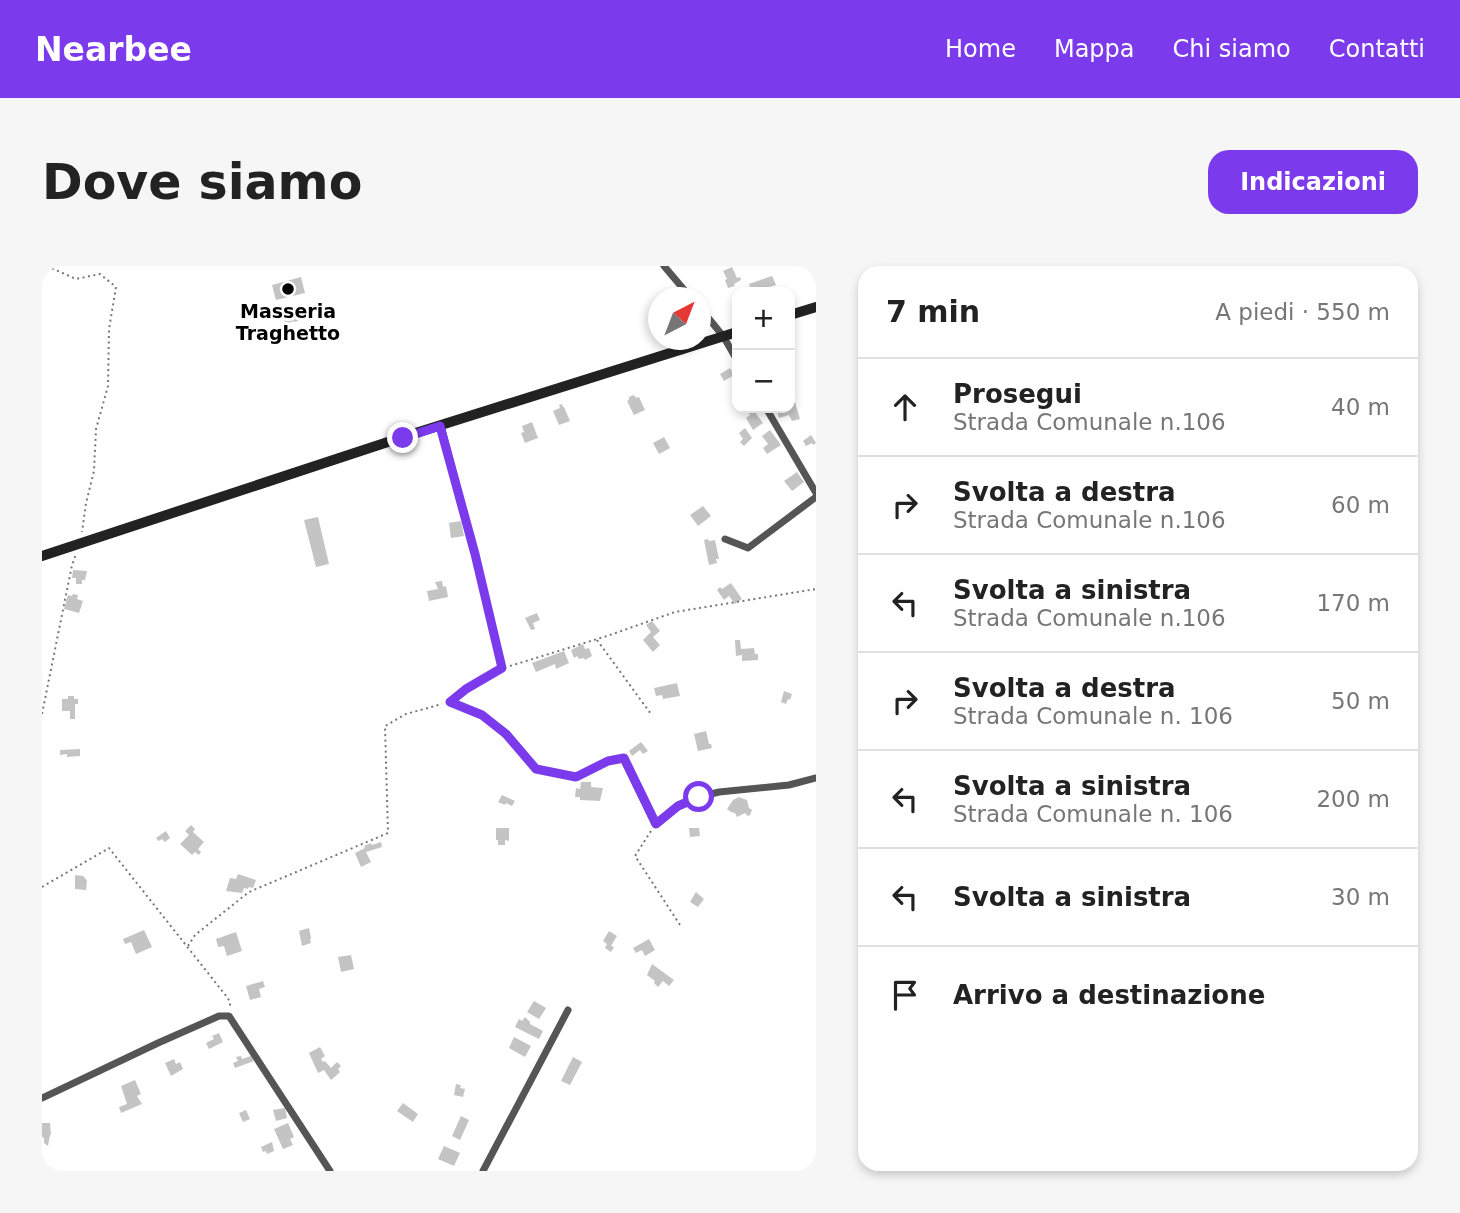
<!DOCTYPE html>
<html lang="it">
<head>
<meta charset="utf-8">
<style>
  body { margin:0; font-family:"DejaVu Sans",sans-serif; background:#f6f6f6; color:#222 }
  .controls { position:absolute; right:21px; top:21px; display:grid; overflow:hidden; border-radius:14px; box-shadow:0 4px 10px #0003 }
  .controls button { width:63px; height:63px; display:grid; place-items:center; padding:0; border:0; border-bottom:2px solid #e0e0e0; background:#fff; color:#222; font:35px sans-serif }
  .compass { position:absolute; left:606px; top:21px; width:63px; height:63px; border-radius:50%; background:#fff; box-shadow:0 4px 10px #0003; rotate:42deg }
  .stop { position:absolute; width:21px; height:21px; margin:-16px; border:5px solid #7c3aed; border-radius:50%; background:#fff }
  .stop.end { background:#7c3aed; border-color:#fff; box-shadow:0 2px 7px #0008 }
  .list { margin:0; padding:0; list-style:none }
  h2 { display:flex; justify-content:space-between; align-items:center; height:91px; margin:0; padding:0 28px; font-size:30px }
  h2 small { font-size:23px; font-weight:400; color:#767676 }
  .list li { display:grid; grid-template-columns:46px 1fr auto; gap:21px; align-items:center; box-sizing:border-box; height:98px; padding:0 28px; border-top:2px solid #e0e0e0 }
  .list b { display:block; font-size:26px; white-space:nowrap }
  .list p { margin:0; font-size:23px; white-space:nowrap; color:#767676 }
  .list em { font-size:23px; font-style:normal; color:#767676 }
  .icon { flex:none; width:38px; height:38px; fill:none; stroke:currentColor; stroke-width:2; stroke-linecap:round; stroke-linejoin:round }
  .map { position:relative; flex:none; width:774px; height:905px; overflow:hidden; border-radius:21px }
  header { display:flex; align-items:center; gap:42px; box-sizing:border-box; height:98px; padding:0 35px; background:#7c3aed; color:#fff }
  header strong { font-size:33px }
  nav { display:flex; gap:38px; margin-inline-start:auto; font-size:24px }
  .intro { display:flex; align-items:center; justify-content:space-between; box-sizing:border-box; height:168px; padding:0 42px }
  h1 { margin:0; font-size:49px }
  .button { padding:18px 32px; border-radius:21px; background:#7c3aed; color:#fff; font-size:24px; font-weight:700 }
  main { display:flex; gap:42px; padding:0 42px }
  aside { flex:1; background:#fff; border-radius:21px; box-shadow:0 4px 10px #0003 }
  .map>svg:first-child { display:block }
  .building { fill:#c4c4c4 }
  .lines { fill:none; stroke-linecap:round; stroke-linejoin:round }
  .path { stroke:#777; stroke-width:2; stroke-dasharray:2 3.5; stroke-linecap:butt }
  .minor { stroke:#555; stroke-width:7 }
  .secondary { stroke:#222; stroke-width:10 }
  .route { stroke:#7c3aed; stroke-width:9 }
  .poi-dot { fill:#000; stroke:#fff; stroke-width:2.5 }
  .labels { text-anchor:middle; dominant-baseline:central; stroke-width:6; stroke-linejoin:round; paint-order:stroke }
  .poi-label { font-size:19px; font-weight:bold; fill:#000; stroke:#fff }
</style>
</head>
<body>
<header>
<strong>Nearbee</strong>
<nav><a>Home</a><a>Mappa</a><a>Chi siamo</a><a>Contatti</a></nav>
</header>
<div class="intro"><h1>Dove siamo</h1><a class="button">Indicazioni</a></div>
<main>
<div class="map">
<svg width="774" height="905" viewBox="0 0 774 905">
  <rect width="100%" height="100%" fill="#fff"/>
  <g class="building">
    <path d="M690 1 695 12 698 11 699 14 692 18 693 20 686 22 683 14 685 13 681 5Z"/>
    <path d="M730 10 734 19 710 26 707 18Z"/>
    <path d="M259 11 263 27 234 34 230 19Z"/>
    <path d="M269 47 270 51 252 56V55L244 58 242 54Z"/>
    <path d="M688 102 692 109 682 115 678 108Z"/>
    <path d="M592 129 594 132 597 131 603 144 592 149 585 135 587 134V131Z"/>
    <path d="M753 136 758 153 750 155 747 149 737 152 734 142H748V137Z"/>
    <path d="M520 138 521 141H522L528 155 517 159 511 145 518 142 517 139Z"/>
    <path d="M710 142 721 157 711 164 704 152 708 149 706 145Z"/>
    <path d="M490 156 496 172 483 177 479 167 482 166 480 160Z"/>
    <path d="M703 162 710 172 702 180 698 176 701 173 697 167Z"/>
    <path d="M728 164 739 179 725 188 721 182 726 178 720 170Z"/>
    <path d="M769 169 774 177 771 179 770 177 764 180 761 175Z"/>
    <path d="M622 171 628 182 617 188 611 177Z"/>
    <path d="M755 206 762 216 750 225 742 215Z"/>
    <path d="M661 240 669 250 656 260 648 249Z"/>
    <path d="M276 251 287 298 274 301 262 254Z"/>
    <path d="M419 255 422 270 409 272 407 257Z"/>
    <path d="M666 273 667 275 673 274 677 293H674L675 297 667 299 662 274Z"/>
    <path d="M31 304 45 305 43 314H40V318H34V312H30Z"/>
    <path d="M400 315 401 321 404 320 406 331 387 335 385 325 396 323 393 316Z"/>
    <path d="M689 317 700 333 693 338 687 330 682 334 675 324 678 321 680 323Z"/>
    <path d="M31 328 36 329 35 333 41 335 37 347 22 343 26 329 30 330Z"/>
    <path d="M495 347 498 354 491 357 493 363 489 364 483 352Z"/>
    <path d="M610 355 618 365 611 371 618 379 611 386 601 374 609 366 604 359Z"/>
    <path d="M693 374H698L699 383 712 382 713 388H716V394L700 395V389L694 390Z"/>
    <path d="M541 378 543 383 547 382 550 390 543 394 542 392 537 393 535 390 532 392 529 384Z"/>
    <path d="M522 385 527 397 514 403 513 398 494 406 490 397Z"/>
    <path d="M635 417 638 430 621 433 620 429 614 430 612 422Z"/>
    <path d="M742 425 750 428 748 434 746 433 744 438 739 436Z"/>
    <path d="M26 430H32V433H36V438H33V453H28V445H20V433H26Z"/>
    <path d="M664 465 667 478H669L670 482 656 485 652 468Z"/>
    <path d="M599 476 606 485 601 488 598 484 590 490 587 485Z"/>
    <path d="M38 483V490L25 491V488L18 489V484Z"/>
    <path d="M539 516H549V521L561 522 558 535 538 534V531H533L534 522 538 523Z"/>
    <path d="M460 529 473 535 470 540 464 537 463 539 456 536Z"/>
    <path d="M697 531 705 534 707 542 710 544 708 549 706 550 703 547 695 551 693 547 689 546 685 543 691 534Z"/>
    <path d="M149 559 153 563 151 566 162 576 156 583 159 586 157 589 153 586 150 589 138 578 147 569 143 565Z"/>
    <path d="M454 562H467V575L463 574V579H456V574H454Z"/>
    <path d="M647 562H657L658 570 648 571Z"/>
    <path d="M124 565 128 572 123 576 120 573 117 575 114 572Z"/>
    <path d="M339 576 340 581 324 586 329 596 319 601 313 587 323 582 322 580 329 577 330 579Z"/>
    <path d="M196 608 214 614 211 622 207 621 206 623 202 622 200 627 184 625 188 612 194 613Z"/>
    <path d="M33 609 41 610 43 612 45 615 44 624 33 623Z"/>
    <path d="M654 626 662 633 656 641 648 636Z"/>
    <path d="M267 662 269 672 268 673 269 677 260 680 257 665Z"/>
    <path d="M102 664 110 681 94 688 89 676 83 678 81 673Z"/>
    <path d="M567 665 575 670 569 680 572 681 569 686 563 682 565 678 561 675Z"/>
    <path d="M194 666 200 685 185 690 182 680 176 681 174 673Z"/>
    <path d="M607 673 613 684 603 690 600 684 594 687 591 682Z"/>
    <path d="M309 689 312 703 299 706 296 691Z"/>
    <path d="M610 698 632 714 627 720 621 715 616 721 612 717 613 715 605 709Z"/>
    <path d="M221 715 223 721 217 723 219 731 208 734 204 720Z"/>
    <path d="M492 735 504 742 497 753 485 746Z"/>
    <path d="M483 751 488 756V758L501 765 497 773 473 761 477 753 480 755Z"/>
    <path d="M177 767 181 776 167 783 164 777 172 773 170 770Z"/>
    <path d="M472 771 489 780 483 791 467 782Z"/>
    <path d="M278 781 283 790 279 793 281 796 283 795 289 802 295 796 299 800 296 803 298 806 289 814 282 804 276 807 267 787Z"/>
    <path d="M199 790 200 793 209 790 212 795 193 802 191 797 196 795 194 791Z"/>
    <path d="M531 791 540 796 528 819 519 815Z"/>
    <path d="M132 793 134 798 138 796 141 803 129 810 123 797Z"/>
    <path d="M93 814 99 828 95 830 100 838 79 847 77 841 85 838 79 820Z"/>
    <path d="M414 818 419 819 418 822 423 823 421 831 412 829Z"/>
    <path d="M361 837 376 848 371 856 355 845Z"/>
    <path d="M243 842 245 852 234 855 231 844Z"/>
    <path d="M204 844 208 853 201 856 197 847Z"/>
    <path d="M419 850 427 854 418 874 410 870Z"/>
    <path d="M0 857H8L9 869H8L6 880 2 877V872L0 871Z"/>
    <path d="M246 857 252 871 248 873 251 879 241 883 232 863Z"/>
    <path d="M230 876 232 885 225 888 224 885 221 886 219 881Z"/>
    <path d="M402 880 418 887 412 900 396 893Z"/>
  </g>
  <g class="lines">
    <g class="path">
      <path d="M5 0 34 13 58 8 74 21 67 63 66 120 54 163 52 205 44 237 40 266"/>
      <path d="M555 374 609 448"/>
      <path d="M468 400 565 370 633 346 774 323"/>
      <path d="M0 448 30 299 34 288"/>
      <path d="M609 565 593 590 638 659"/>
      <path d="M0 621 67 582 185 731 188 736V741"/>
      <path d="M146 680 153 669 207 626 346 567 343 460 364 448 400 438"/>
    </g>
    <g class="minor">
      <path d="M622 0 649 32"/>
      <path d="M659 43 681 70 695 94"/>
      <path d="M724 142 774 227"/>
      <path d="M399 160 433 288 460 402 424 423 408 436 440 449 465 468 494 503 534 511 566 495 581 492 613 558 636 540 657 531 677 526 747 519 774 512"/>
      <path d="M683 273 706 282 774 231"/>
      <path d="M0 832 116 777 177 750H187L288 905"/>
      <path d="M441 905 526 744"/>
    </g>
    <g class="secondary">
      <path d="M748 49 774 41"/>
      <path d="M0 290 361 171 695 66"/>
    </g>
  </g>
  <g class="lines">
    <path class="route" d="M361 172 398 160 433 288 460 402 424 423 408 436 440 449 464 468 494 503 534 511 566 495 582 492 614 558 636 540 657 531"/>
  </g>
  <circle class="poi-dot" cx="246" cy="23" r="7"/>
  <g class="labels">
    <g class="poi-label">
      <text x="246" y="45">Masseria<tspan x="246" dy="22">Traghetto</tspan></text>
    </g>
  </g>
</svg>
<div class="controls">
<button>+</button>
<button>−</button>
</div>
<svg class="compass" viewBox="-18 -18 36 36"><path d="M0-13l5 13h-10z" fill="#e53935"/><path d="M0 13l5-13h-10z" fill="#767676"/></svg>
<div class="stop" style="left:657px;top:531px"></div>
<div class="stop end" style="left:361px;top:172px"></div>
</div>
<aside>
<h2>7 min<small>A piedi · 550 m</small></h2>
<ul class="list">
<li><svg class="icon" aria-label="ahead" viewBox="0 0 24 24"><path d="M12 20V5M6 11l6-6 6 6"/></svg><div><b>Prosegui</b><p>Strada Comunale n.106</p></div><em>40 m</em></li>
<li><svg class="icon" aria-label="right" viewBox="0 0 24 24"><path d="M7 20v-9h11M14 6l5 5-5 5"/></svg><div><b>Svolta a destra</b><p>Strada Comunale n.106</p></div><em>60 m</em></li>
<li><svg class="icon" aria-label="left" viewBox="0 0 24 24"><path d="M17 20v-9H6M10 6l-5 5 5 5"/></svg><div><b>Svolta a sinistra</b><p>Strada Comunale n.106</p></div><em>170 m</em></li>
<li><svg class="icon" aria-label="right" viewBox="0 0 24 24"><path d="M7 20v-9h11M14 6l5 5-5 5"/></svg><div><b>Svolta a destra</b><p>Strada Comunale n. 106</p></div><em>50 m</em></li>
<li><svg class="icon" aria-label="left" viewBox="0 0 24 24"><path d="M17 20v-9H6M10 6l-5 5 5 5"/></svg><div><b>Svolta a sinistra</b><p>Strada Comunale n. 106</p></div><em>200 m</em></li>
<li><svg class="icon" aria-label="left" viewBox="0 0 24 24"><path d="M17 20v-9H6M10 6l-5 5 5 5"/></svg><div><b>Svolta a sinistra</b></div><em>30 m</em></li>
<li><svg class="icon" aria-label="arrive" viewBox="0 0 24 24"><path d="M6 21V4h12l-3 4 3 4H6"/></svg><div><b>Arrivo a destinazione</b></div></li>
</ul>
</aside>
</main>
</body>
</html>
